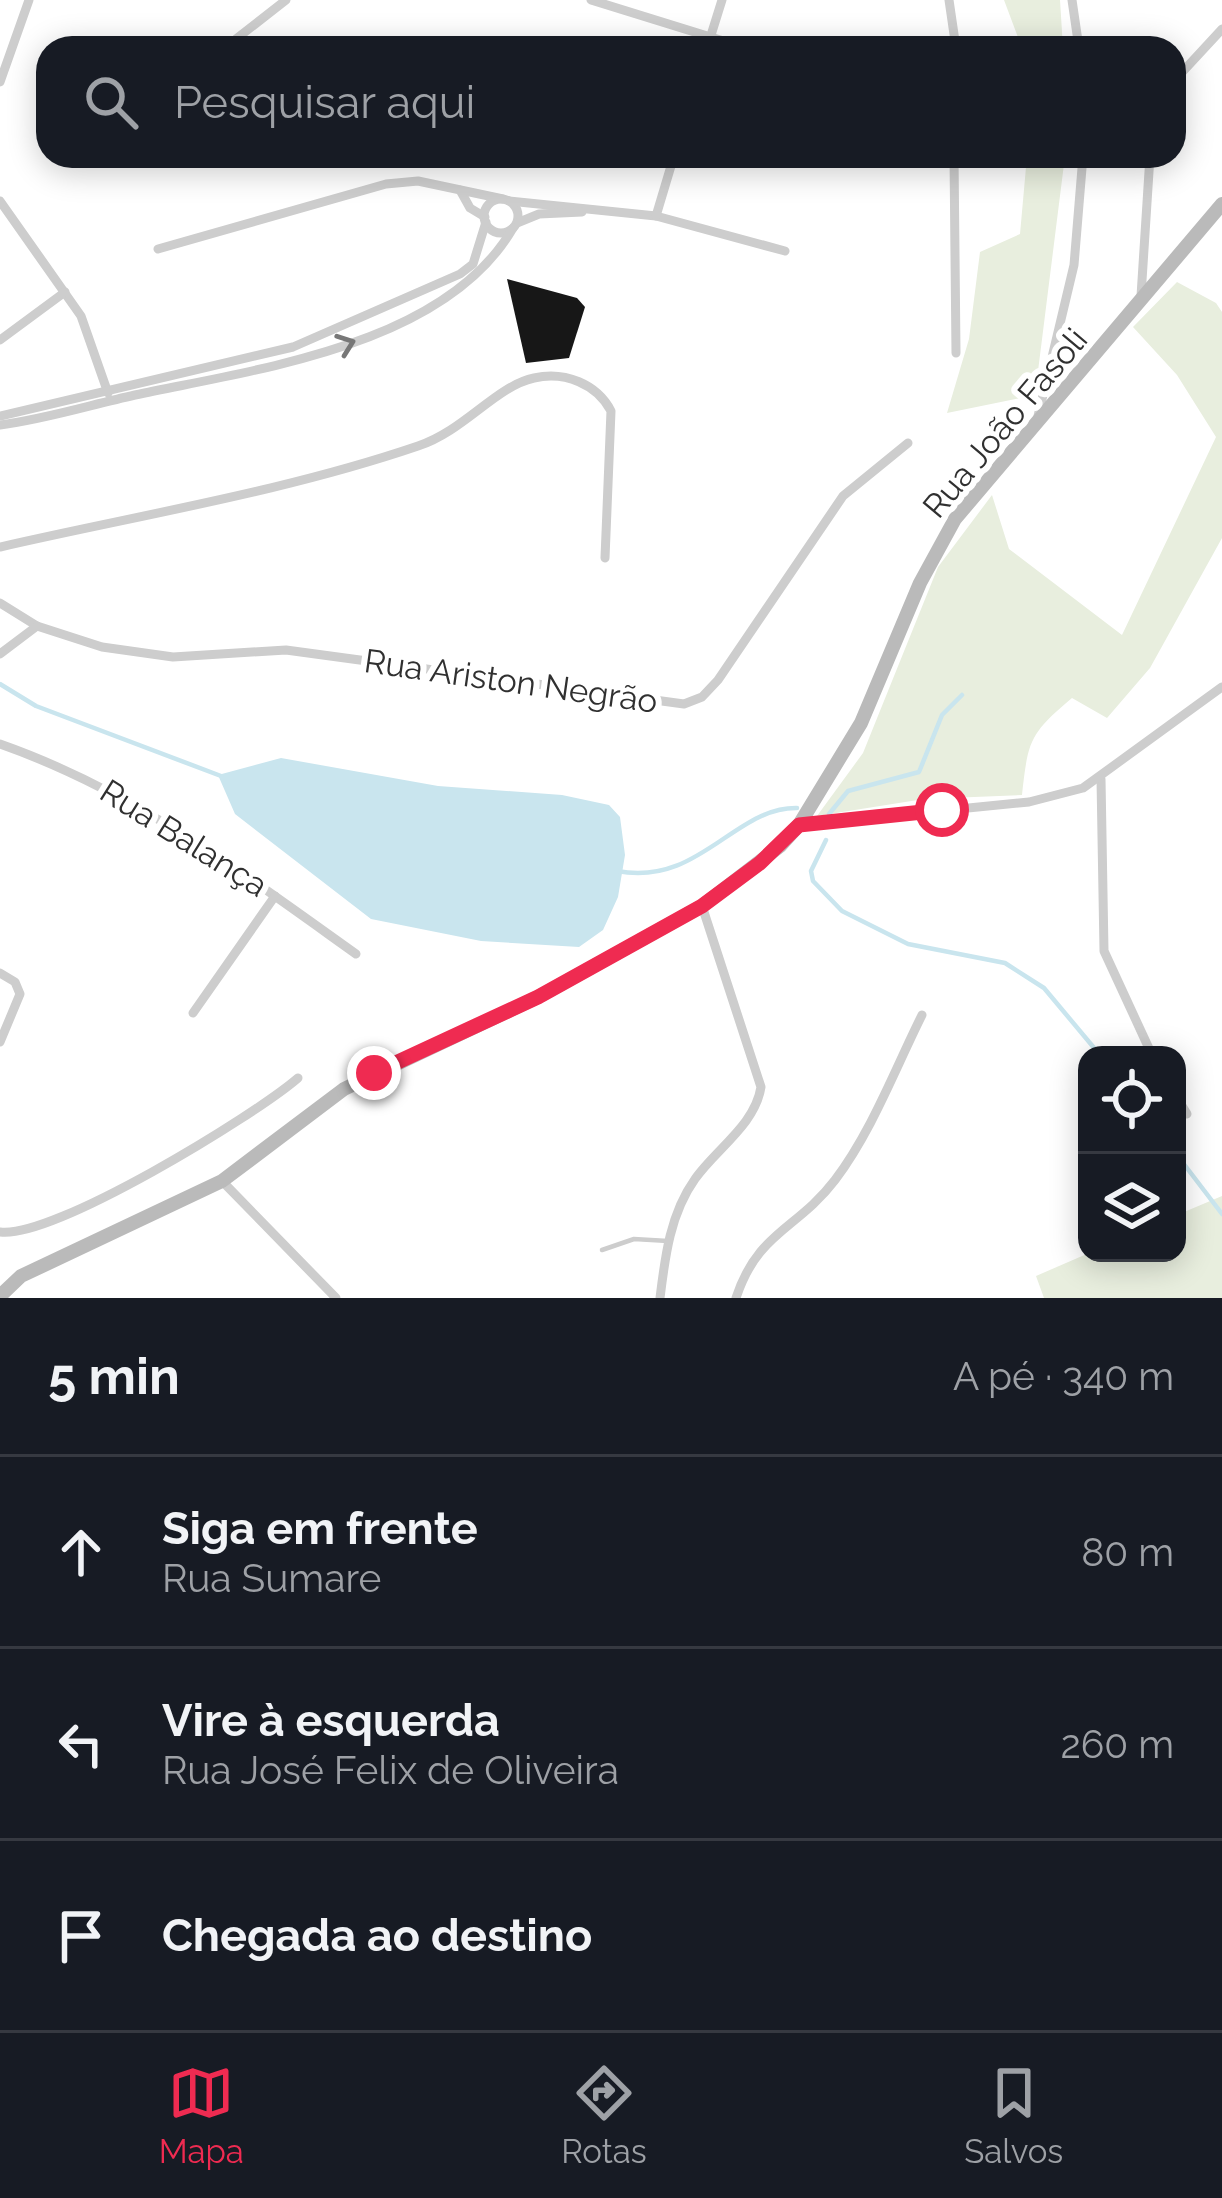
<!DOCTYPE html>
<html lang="pt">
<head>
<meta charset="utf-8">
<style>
  body { margin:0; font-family:Raleway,sans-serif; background:#20242c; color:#f1f3f6 }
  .controls { position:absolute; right:36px; bottom:36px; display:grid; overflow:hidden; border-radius:24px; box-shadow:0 6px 30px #0003 }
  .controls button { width:108px; height:108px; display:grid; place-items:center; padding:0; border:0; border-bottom:3px solid #363941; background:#171b24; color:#f1f3f6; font:60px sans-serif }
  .stop { position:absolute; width:36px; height:36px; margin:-27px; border:9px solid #ef2b51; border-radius:50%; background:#fff }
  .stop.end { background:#ef2b51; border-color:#fff; box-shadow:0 3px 12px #0008 }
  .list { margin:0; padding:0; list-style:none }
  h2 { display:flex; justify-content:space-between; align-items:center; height:156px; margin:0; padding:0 48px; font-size:51px }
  h2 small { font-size:39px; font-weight:400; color:#9ea1a6 }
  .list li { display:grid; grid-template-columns:78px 1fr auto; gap:36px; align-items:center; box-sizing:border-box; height:192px; padding:0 48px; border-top:3px solid #363941 }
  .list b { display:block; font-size:45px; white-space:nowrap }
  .list p { margin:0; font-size:39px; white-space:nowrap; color:#9ea1a6 }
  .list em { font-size:39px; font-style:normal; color:#9ea1a6 }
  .icon { flex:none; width:66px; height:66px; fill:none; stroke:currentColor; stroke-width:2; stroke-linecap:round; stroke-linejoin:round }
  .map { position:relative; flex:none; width:1222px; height:1298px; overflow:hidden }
  .search { position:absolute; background:#171b24; box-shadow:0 6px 30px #0003; left:36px; right:36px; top:36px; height:132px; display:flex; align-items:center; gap:30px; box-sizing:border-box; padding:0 42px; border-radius:36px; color:#9ea1a6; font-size:45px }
  .sheet { height:732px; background:#171b24 }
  nav { display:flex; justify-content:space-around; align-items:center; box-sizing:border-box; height:168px; border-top:3px solid #363941; background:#171b24; font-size:33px; color:#9ea1a6 }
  nav a { display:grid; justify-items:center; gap:6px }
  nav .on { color:#ef2b51 }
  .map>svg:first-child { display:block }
  .green { fill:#e8eede }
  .water { fill:#c9e5ee }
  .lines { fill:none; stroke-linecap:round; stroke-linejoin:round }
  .stream { stroke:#c9e5ee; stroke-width:4.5 }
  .building { fill:#171717 }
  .service { stroke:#cdcdcd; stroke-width:4.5 }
  .minor { stroke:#cdcdcd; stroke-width:9 }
  .secondary { stroke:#bababa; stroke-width:14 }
  .oneway { stroke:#777 }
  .route { stroke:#ef2b51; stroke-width:15 }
  .labels { text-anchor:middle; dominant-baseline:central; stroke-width:12; stroke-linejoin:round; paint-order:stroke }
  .street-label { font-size:33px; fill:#303030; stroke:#fff }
</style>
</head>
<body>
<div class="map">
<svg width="1222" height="1298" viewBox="0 0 1222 1298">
  <rect width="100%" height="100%" fill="#fff"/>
  <g class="green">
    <path d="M1004 0H1060L1063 48H1022Z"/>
    <path d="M1027 156H1065L1035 395 947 413 969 339 980 252 1020 234Z"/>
    <path d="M1177 282 1216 303 1222 312V538L1150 668 1107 718 1072 698C1029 734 1028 741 1022 795L924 799 817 816 863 753 938 567 992 495 1009 549 1122 635 1216 437 1177 375 1133 327Z"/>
    <path d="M1222 1196V1298H1044L1036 1276 1089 1253H1177V1215Z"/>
  </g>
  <path class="water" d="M281 758 438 786 562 795 609 805 620 817 625 855 618 897 603 930 579 947 481 941 371 919 235 814 218 775Z"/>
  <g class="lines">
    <g class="stream">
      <path d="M0 684 36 706 221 776"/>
      <path d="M829 814 848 791 919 772 942 715 962 695"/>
      <path d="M826 840 811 871 813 881 842 911 908 944 1005 963 1044 988 1100 1055"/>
      <path d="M617 871C699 887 734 807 797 808"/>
      <path d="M1177 1155 1222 1214"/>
    </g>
  </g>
  <path class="building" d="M507 279 577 298 585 307 569 358 526 363Z"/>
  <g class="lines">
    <path class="service" d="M602 1250 634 1239 668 1241"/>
    <g class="minor">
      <path d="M591 0 746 48"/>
      <path d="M949 0 956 48"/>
      <path d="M1072 0 1079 48"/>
      <path d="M236 39 286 0"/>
      <path d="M707 48 722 0"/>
      <path d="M1174 81 1222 29"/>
      <path d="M0 82 29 0"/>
      <path d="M954 156 956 353"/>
      <path d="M460 190 470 208 485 217"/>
      <circle cx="501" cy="216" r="17"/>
      <path d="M0 201 81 316 108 393"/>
      <path d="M509 201 656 216 785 251"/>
      <path d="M656 216 674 156"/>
      <path d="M517 223 539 214 582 212"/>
      <path d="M158 249 386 184 418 181 503 199"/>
      <path d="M1141 296 1150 156"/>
      <path d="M0 340 65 292"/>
      <path d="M0 416 293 347 460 274 473 264 486 222"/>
      <path d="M1038 416 1074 265 1083 156"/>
      <path d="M0 425C46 419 90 405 135 395 256 369 445 346 513 228"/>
      <path d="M0 547C139 515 283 492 418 446 464 431 496 386 534 378 565 371 597 384 611 411L605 558"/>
      <path d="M0 603 37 626 102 647 173 657 286 650 684 704 702 697 718 680 843 496 908 443"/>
      <path d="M0 654 37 626"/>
      <path d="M0 744C134 791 241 872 356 954"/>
      <path d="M1101 779 1104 951 1152 1055"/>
      <path d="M799 825 1029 802 1083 788 1222 687"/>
      <path d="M0 973 15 982 20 994 0 1042"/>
      <path d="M193 1013 275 896"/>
      <path d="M1177 1098 1187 1114"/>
      <path d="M222 1181 336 1298"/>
      <path d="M0 1232C53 1239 254 1116 298 1078"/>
      <path d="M660 1298C665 1257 670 1214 695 1179 716 1149 755 1125 761 1087L702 906"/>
      <path d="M736 1298C758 1231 797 1230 835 1180 872 1131 895 1069 922 1015"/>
    </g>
    <path class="secondary" d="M0 1296 21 1276 222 1181 344 1089 538 997 702 906 780 846 799 825 861 723 920 583 955 519 1222 204"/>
  </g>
  <defs><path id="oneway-chevron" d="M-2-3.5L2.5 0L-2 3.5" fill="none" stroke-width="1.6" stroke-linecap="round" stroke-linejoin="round" transform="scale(3)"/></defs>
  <use class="oneway" href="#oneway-chevron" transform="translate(346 344) rotate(-20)"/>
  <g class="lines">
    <path class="route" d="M374 1073 538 997 702 906 760 863 799 825 942 810"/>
  </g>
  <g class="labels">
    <g class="street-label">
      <text transform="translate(1005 423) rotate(-50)">Rua João Fasoli</text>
      <text transform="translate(511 681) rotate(8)">Rua Ariston Negrão</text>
      <text transform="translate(184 838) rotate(32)">Rua Balança</text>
    </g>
  </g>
</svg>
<div class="controls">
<button><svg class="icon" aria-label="locate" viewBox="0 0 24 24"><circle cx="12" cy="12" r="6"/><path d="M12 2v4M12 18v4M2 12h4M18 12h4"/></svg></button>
<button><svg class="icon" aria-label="layers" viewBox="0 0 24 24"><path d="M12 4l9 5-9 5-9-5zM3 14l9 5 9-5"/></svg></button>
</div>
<div class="stop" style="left:942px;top:810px"></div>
<div class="stop end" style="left:374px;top:1073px"></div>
<div class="search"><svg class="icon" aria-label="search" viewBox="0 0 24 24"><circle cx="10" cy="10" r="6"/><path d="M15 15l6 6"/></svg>Pesquisar aqui</div>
</div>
<section class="sheet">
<h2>5 min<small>A pé · 340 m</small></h2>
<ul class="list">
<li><svg class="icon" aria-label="ahead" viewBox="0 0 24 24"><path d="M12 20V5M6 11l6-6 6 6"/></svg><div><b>Siga em frente</b><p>Rua Sumare</p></div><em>80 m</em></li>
<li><svg class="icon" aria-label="left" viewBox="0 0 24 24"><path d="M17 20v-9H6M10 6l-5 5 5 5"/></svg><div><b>Vire à esquerda</b><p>Rua José Felix de Oliveira</p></div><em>260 m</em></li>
<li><svg class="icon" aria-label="arrive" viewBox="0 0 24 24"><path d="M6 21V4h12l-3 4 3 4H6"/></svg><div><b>Chegada ao destino</b></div></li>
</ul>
</section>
<nav>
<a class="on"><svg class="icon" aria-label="map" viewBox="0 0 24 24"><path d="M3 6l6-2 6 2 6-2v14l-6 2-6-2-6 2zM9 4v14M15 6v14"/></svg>Mapa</a>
<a><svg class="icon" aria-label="directions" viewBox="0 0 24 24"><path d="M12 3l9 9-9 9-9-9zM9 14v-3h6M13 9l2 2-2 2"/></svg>Rotas</a>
<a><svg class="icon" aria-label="saved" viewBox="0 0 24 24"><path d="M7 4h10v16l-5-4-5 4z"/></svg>Salvos</a>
</nav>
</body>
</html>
